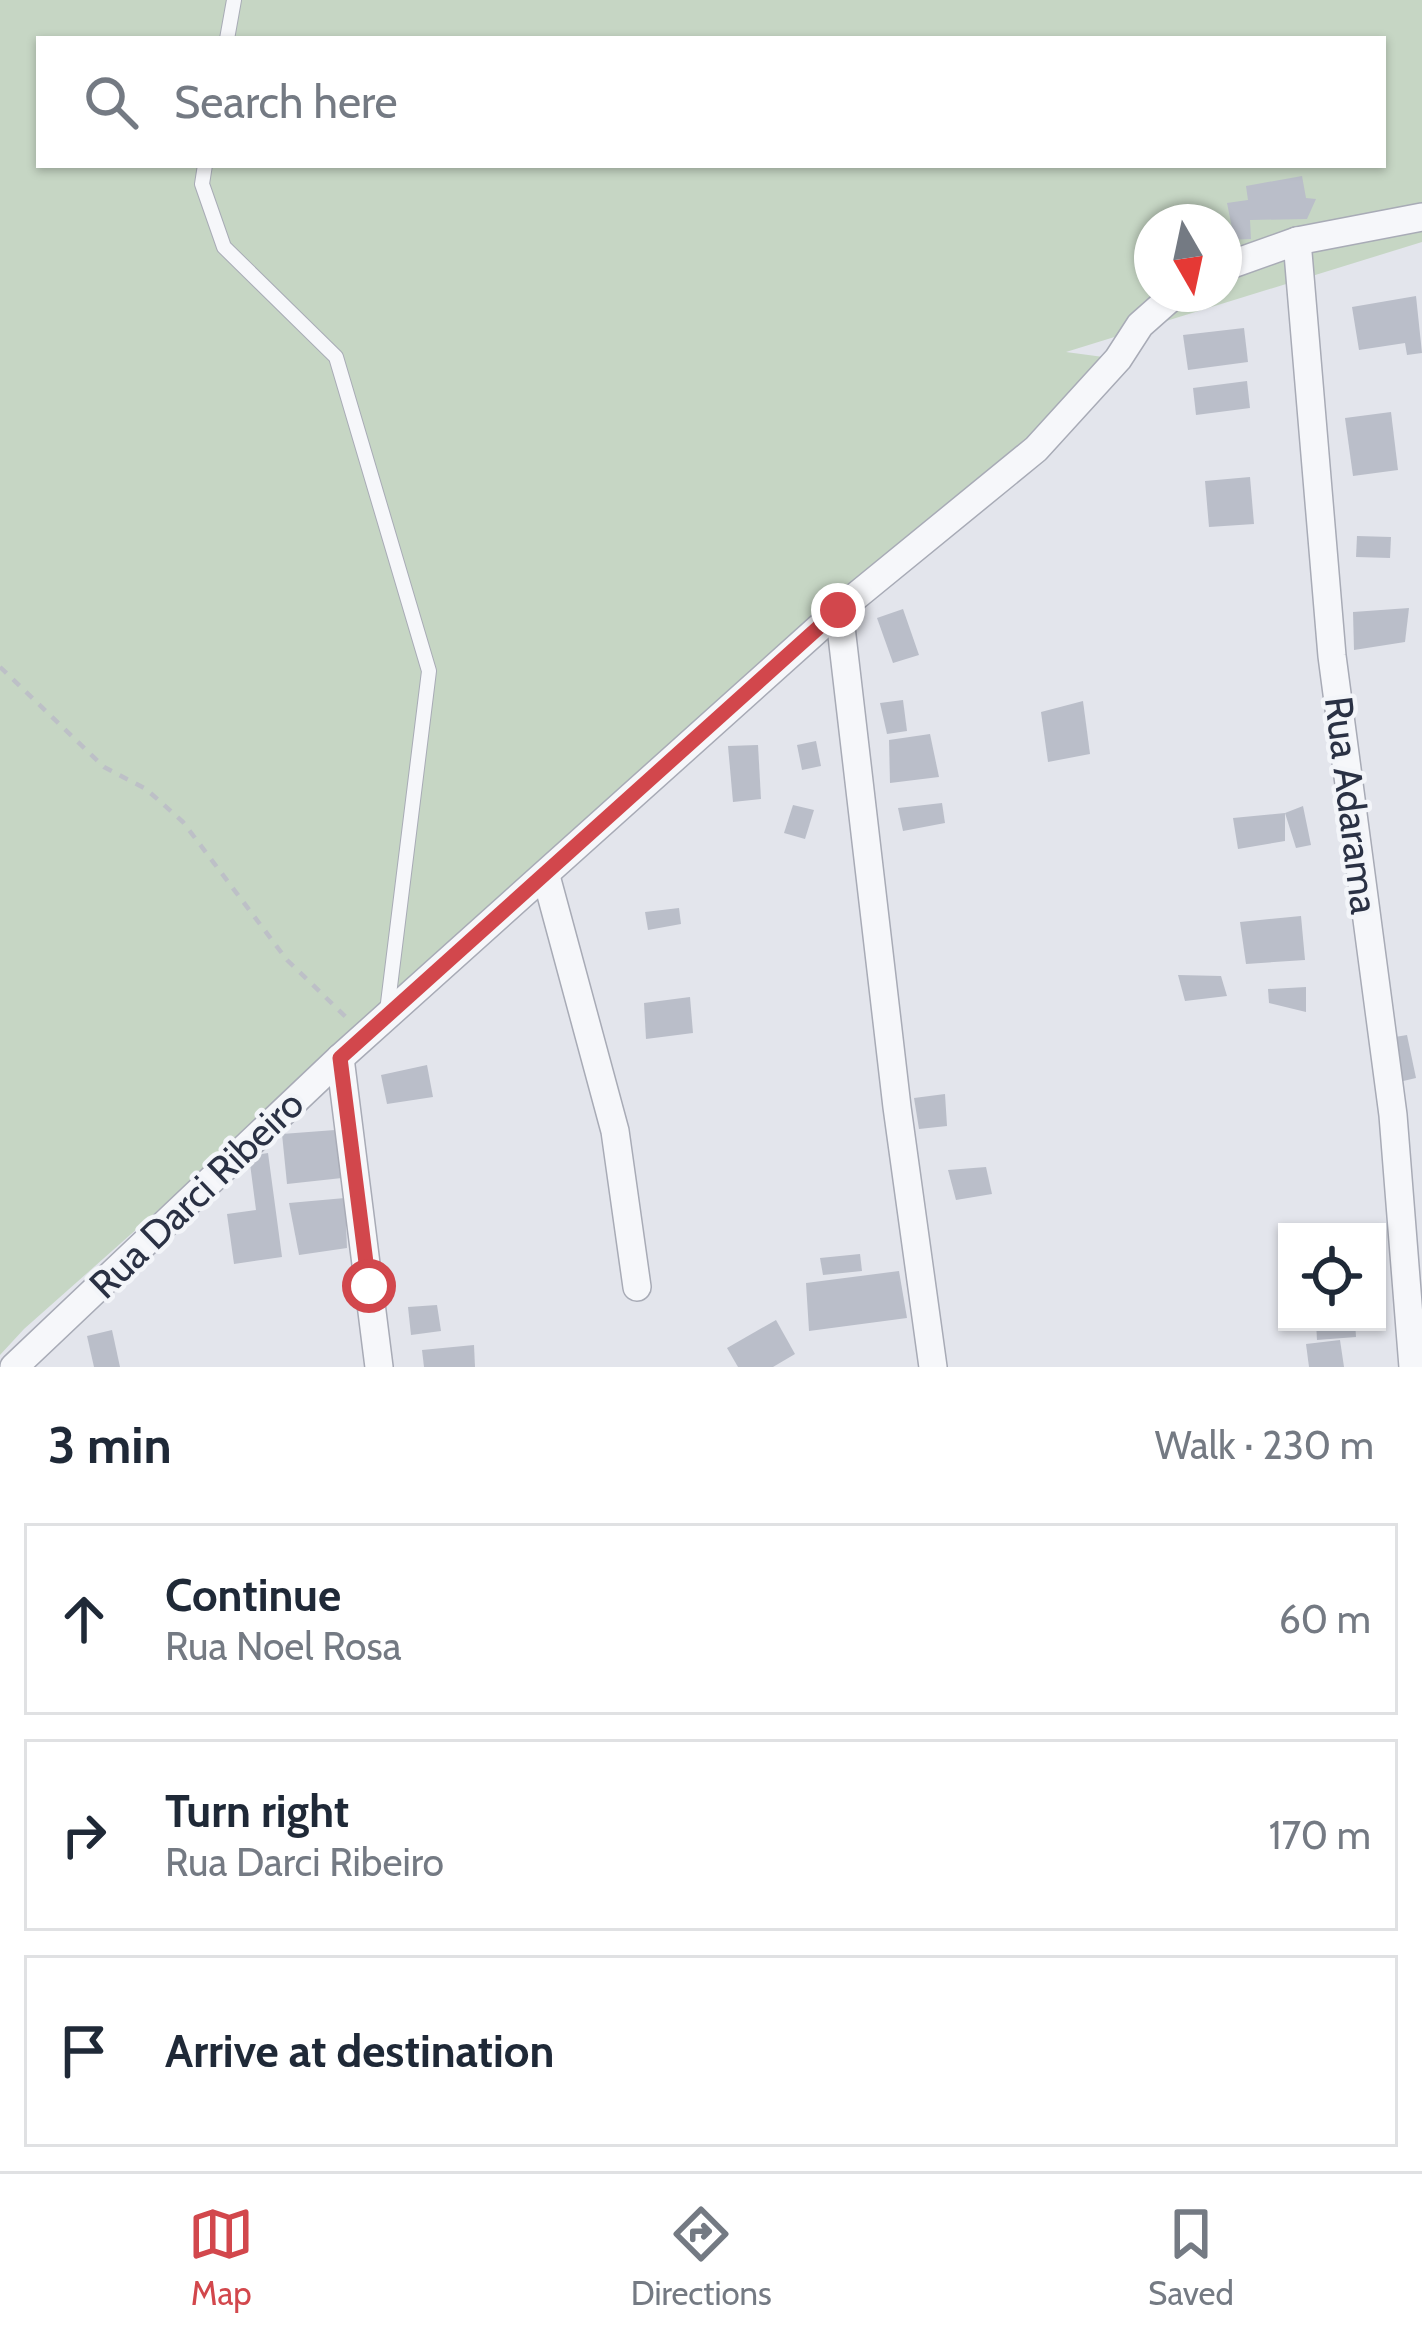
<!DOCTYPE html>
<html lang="en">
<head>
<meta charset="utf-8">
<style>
  body { margin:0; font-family:Cabin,sans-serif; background:#f2f2f3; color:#1f2937 }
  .controls { position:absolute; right:36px; bottom:36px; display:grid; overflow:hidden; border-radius:0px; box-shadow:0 3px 9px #0004 }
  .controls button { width:108px; height:108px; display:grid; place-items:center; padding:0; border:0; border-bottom:3px solid #e0e1e3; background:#fff; color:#1f2937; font:60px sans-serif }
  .compass { position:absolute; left:1134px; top:204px; width:108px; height:108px; border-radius:50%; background:#fff; box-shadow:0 3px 9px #0004; rotate:171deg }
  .stop { position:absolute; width:36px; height:36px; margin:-27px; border:9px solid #d2474c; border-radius:50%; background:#fff }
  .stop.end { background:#d2474c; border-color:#fff; box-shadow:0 3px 12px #0008 }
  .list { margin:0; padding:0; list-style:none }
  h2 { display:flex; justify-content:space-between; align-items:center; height:156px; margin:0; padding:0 48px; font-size:51px }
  h2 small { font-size:39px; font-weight:400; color:#747a83 }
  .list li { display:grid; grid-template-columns:78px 1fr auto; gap:36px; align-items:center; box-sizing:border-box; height:192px; margin:0 24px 24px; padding:0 24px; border:3px solid #e0e1e3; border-radius:0px }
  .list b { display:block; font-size:45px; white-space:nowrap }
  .list p { margin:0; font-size:39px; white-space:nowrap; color:#747a83 }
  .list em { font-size:39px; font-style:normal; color:#747a83 }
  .icon { flex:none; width:66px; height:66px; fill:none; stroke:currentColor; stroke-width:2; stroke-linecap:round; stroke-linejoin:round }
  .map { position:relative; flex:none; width:1422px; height:1367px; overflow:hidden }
  .search { position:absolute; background:#fff; box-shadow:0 3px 9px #0004; left:36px; right:36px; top:36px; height:132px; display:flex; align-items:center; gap:30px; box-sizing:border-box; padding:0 42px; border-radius:0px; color:#747a83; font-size:45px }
  .sheet { height:804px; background:#fff }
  nav { display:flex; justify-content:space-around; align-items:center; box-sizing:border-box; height:168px; border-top:3px solid #e0e1e3; background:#fff; font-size:33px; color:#747a83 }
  nav a { display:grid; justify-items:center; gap:6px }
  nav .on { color:#d2474c }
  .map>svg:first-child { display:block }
  .green { fill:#c6d6c4; fill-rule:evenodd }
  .building { fill:#babec9 }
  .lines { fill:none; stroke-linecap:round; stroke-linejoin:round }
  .service-casing { stroke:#a8abb6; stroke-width:16 }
  .minor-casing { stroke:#a8abb6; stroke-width:30 }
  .path { stroke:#bdc0c7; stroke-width:4.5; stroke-dasharray:9 9; stroke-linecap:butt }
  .service { stroke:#f6f7fa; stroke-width:14 }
  .minor { stroke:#f6f7fa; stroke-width:27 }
  .route { stroke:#d2474c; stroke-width:15 }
  .labels { text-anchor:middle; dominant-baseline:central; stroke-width:9; stroke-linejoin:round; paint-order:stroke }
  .street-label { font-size:39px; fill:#2a3144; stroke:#f3f5f9 }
</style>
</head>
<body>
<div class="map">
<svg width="1422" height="1367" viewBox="0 0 1422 1367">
  <rect width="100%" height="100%" fill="#e3e5ec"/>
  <path class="green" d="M0 0H1422V242L1066 352 1118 359 24 1329 0 1355ZM39 39H1383V165H39ZM1152 222H1224V294H1152Z"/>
  <g class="building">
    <path d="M1302 176 1306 198 1316 199 1307 219 1250 220 1251 239 1228 240 1224 229 1232 228 1227 203 1248 200 1246 186Z"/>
    <path d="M1416 296 1422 353 1407 355 1405 343 1359 350 1352 307Z"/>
    <path d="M1244 328 1248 362 1188 370 1183 335Z"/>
    <path d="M1247 381 1250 408 1196 415 1193 388Z"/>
    <path d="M1391 412 1398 470 1353 476 1345 418Z"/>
    <path d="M1250 477 1254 524 1209 527 1205 481Z"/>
    <path d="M1357 536 1391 537 1390 558 1356 557Z"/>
    <path d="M1409 608 1405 642 1354 650 1353 612Z"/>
    <path d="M903 609 919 655 893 663 877 618Z"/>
    <path d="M903 700 907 731 887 734 880 703Z"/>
    <path d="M1083 701 1090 754 1048 762 1041 712Z"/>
    <path d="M930 734 939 777 890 783 889 740Z"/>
    <path d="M816 741 821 766 802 770 797 745Z"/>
    <path d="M758 745 761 799 733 802 728 746Z"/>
    <path d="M942 803 945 823 903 831 898 808Z"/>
    <path d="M793 805 814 810 805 839 784 833Z"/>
    <path d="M1303 806 1311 845 1296 848 1285 813V841L1238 849 1233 818 1285 813Z"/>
    <path d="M679 908 681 924 648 930 645 912Z"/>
    <path d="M1301 916 1305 960 1246 964 1240 922Z"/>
    <path d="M1178 975 1221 976 1227 996 1185 1001Z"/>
    <path d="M1306 987V1012L1269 1003 1268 989Z"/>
    <path d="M690 997 693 1033 646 1039 644 1003Z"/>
    <path d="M1407 1035 1416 1078 1399 1082 1395 1037Z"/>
    <path d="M427 1065 433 1097 387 1104 381 1075Z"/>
    <path d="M945 1094 947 1126 919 1129 914 1098Z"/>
    <path d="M335 1130 342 1178 287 1184 282 1134Z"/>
    <path d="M268 1153 282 1257 234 1264 227 1214 256 1210 249 1156Z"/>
    <path d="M986 1167 992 1194 956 1200 948 1170Z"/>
    <path d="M345 1198 347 1248 299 1255 289 1203Z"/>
    <path d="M860 1254 862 1271 823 1275 820 1258Z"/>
    <path d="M899 1271 907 1318 809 1331 806 1283Z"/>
    <path d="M437 1305 441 1331 411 1335 408 1307Z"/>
    <path d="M776 1320 795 1354 773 1367H738L727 1348Z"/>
    <path d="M1316 1322H1355L1356 1337 1317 1340Z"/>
    <path d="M112 1330 120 1367H94L87 1336Z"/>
    <path d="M1340 1340 1344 1367H1309L1306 1344Z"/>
    <path d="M474 1345 475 1367H424L422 1350Z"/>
  </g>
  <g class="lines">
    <defs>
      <g id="service">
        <path d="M227 39 234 0"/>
        <path d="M205 165 202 184 224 247 336 357 429 671 387 1011"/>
      </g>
      <g id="minor">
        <path d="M1297 241 1332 656 1393 1115 1413 1367"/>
        <path d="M1224 267 1297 241 1422 217"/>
        <path d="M839 610 897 1107 933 1367"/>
        <path d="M546 876 615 1131 637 1287"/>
        <path d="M340 1058 379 1367"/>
        <path d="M14 1367 340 1058 839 610 1036 449 1118 359 1140 325 1175 294"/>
      </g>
    </defs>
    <use href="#service" class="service-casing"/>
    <use href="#minor" class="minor-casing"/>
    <path class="path" d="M0 667 104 767 146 789 183 822 287 960 348 1019"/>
    <use href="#service" class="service"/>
    <use href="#minor" class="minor"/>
  </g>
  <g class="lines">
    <path class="route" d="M369 1286 340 1058 838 610"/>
  </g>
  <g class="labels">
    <g class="street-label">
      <text transform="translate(1352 805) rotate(83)">Rua Adarama</text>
      <text transform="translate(196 1194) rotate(-44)">Rua Darci Ribeiro</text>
    </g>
  </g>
</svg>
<div class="controls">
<button><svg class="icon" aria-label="locate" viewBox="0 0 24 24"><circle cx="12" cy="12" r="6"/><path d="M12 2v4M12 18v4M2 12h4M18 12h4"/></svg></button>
</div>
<svg class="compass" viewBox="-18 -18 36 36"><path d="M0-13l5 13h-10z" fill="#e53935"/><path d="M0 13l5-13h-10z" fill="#747a83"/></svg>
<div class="stop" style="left:369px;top:1286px"></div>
<div class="stop end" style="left:838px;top:610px"></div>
<div class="search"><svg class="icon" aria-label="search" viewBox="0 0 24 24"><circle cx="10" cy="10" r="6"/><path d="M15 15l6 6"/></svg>Search here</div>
</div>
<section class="sheet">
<h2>3 min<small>Walk · 230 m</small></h2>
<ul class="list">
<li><svg class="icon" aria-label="ahead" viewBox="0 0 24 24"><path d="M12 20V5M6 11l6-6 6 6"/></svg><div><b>Continue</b><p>Rua Noel Rosa</p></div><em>60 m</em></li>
<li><svg class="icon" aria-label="right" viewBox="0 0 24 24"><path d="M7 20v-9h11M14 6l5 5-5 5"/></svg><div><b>Turn right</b><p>Rua Darci Ribeiro</p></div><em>170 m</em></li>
<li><svg class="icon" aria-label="arrive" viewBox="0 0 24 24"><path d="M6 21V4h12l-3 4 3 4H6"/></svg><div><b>Arrive at destination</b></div></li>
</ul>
</section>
<nav>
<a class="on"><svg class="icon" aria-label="map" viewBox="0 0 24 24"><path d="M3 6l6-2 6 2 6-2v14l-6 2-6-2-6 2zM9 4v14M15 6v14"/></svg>Map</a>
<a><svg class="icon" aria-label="directions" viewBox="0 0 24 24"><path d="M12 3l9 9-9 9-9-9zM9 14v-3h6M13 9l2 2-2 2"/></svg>Directions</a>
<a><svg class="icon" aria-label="saved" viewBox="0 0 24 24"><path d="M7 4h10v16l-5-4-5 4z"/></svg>Saved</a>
</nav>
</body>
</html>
